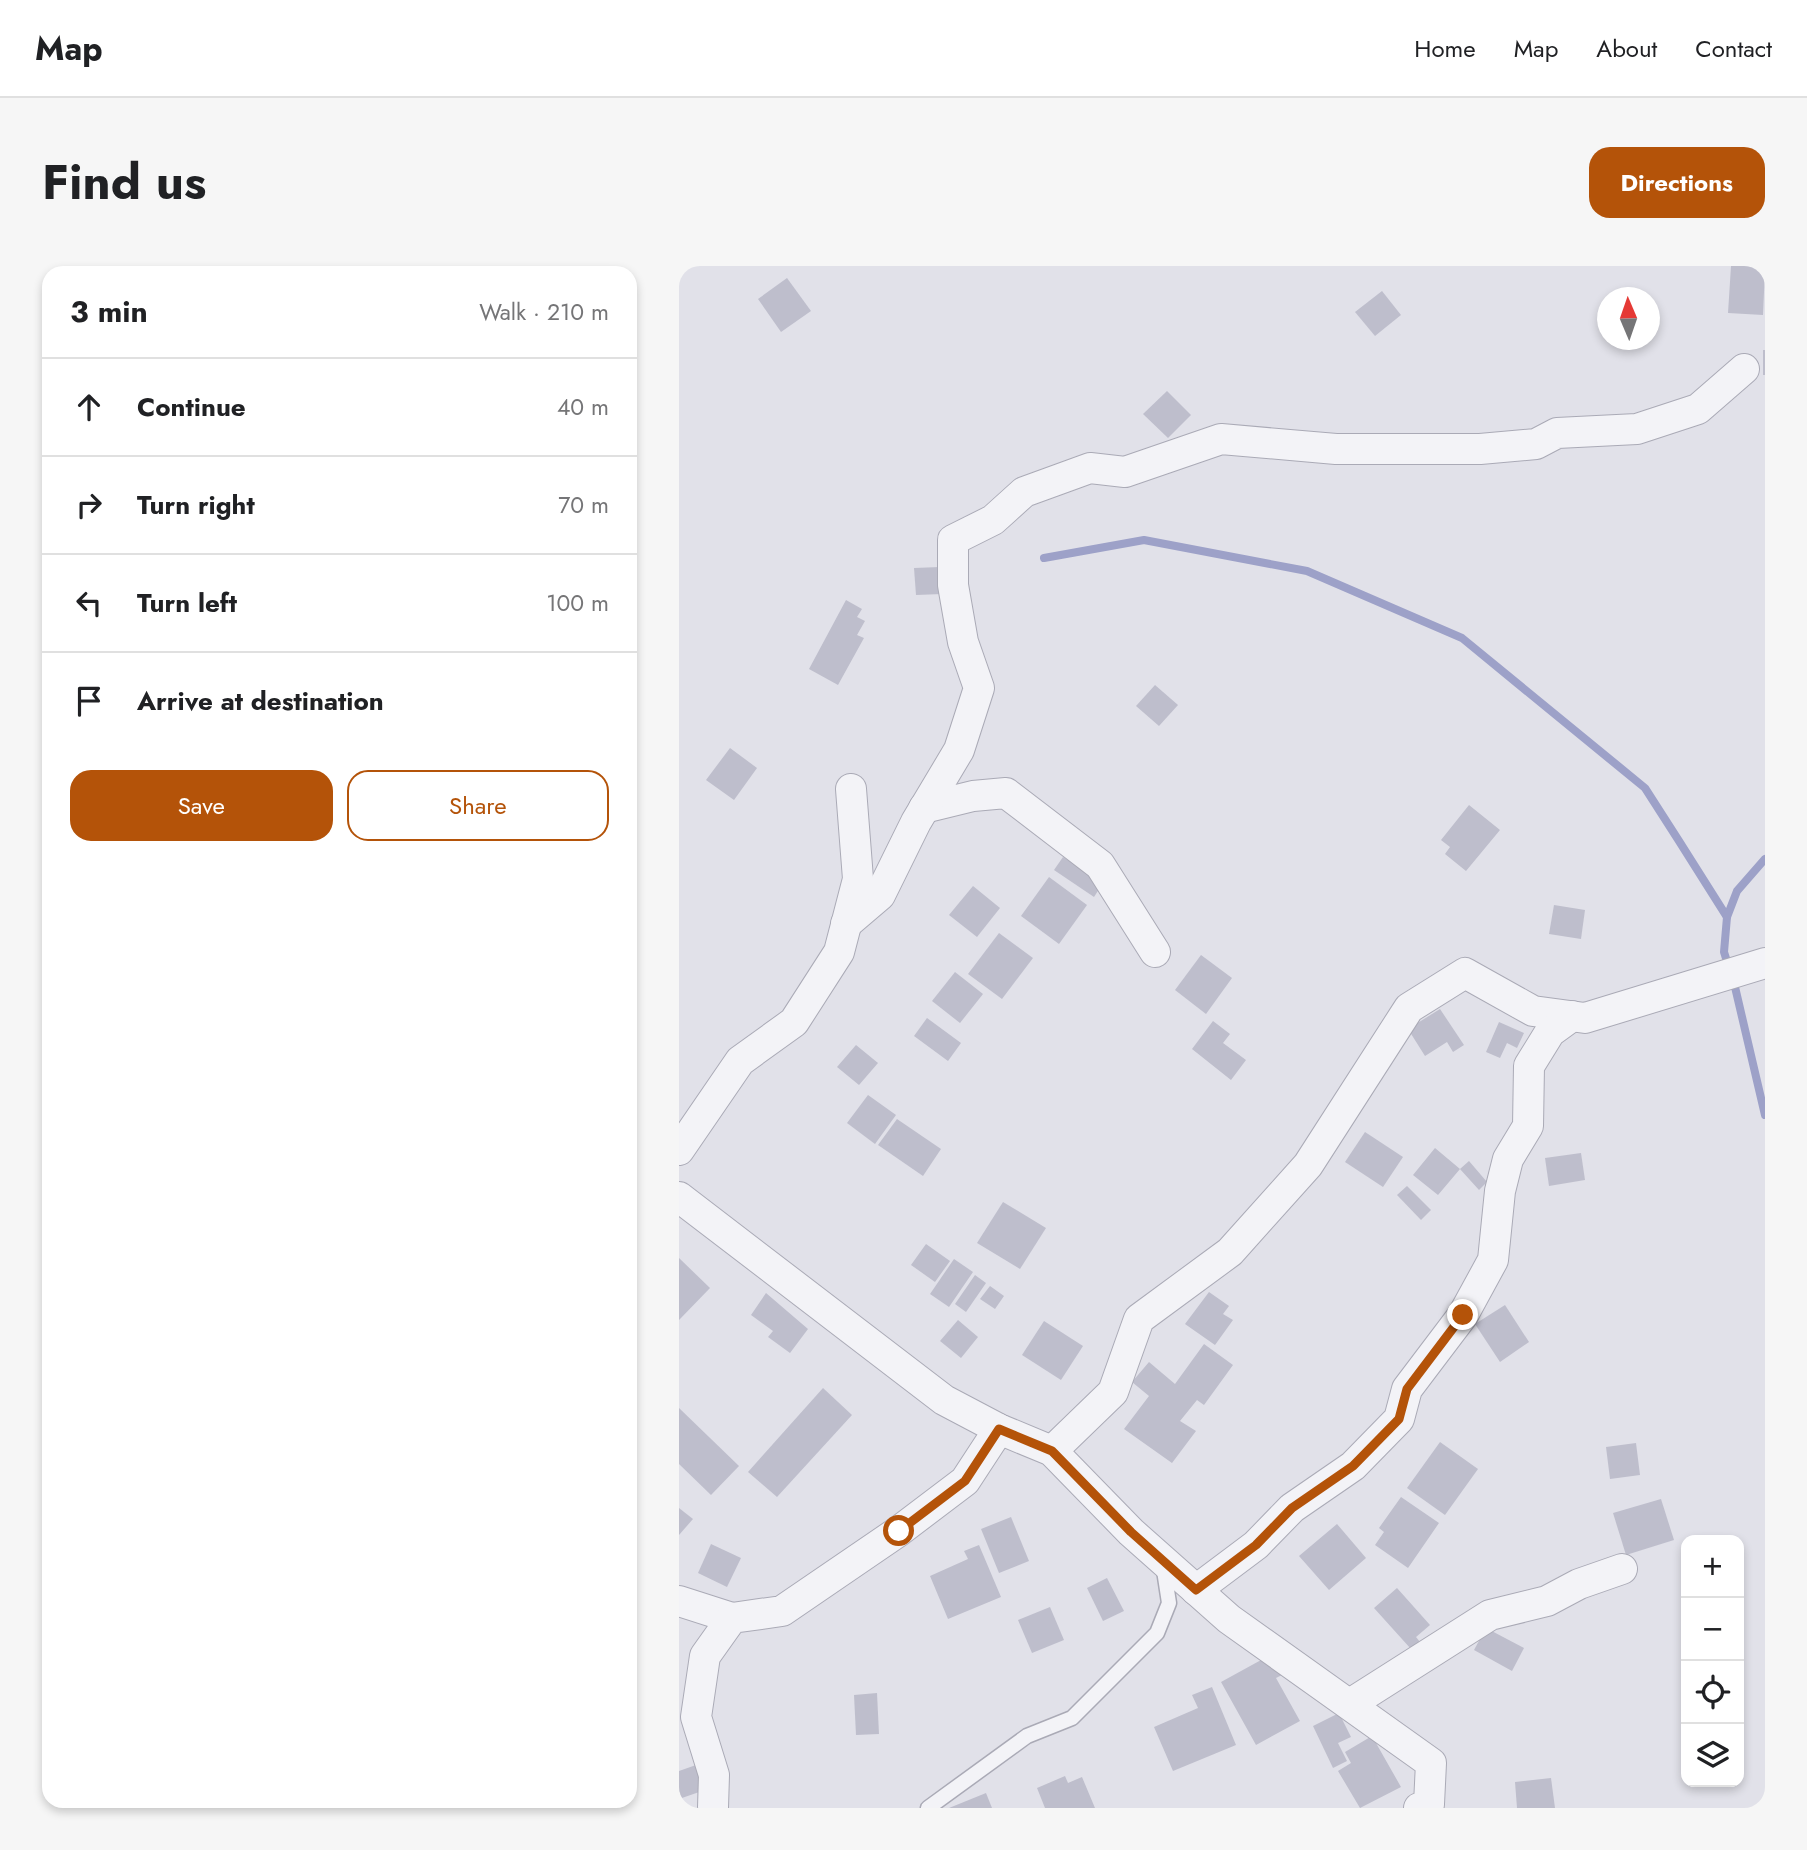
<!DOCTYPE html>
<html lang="en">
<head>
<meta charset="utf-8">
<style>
  body { margin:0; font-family:Jost,sans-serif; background:#f6f6f6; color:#202124 }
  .controls { position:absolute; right:21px; bottom:21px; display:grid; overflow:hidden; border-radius:14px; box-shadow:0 4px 10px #0003 }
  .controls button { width:63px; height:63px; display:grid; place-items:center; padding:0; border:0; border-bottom:2px solid #e0e0e0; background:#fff; color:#202124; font:35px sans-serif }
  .compass { position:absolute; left:918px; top:21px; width:63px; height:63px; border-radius:50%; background:#fff; box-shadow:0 4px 10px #0003; rotate:358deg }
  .stop { position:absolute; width:21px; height:21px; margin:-16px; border:5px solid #b45309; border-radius:50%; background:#fff }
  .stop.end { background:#b45309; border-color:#fff; box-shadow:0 2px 7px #0008 }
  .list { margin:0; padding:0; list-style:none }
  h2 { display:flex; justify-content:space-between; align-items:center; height:91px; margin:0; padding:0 28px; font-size:30px }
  h2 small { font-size:23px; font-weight:400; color:#757577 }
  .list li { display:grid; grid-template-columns:46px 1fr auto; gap:21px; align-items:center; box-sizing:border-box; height:98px; padding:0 28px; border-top:2px solid #e0e0e0 }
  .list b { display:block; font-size:26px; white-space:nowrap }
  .list em { font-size:23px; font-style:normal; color:#757577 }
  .actions { display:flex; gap:14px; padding:21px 28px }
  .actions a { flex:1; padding:16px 0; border:2px solid #b45309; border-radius:21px; text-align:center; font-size:24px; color:#b45309 }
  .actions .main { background:#b45309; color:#fff }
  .icon { flex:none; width:38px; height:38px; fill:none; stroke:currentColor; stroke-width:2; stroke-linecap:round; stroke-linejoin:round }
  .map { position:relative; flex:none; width:1086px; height:1542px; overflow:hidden; border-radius:21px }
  header { display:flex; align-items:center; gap:42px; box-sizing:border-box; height:98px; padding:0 35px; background:#fff; border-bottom:2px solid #e0e0e0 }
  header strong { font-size:33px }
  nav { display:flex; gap:38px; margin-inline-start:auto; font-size:24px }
  .intro { display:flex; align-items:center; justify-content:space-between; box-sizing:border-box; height:168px; padding:0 42px }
  h1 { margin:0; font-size:49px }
  .button { padding:18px 32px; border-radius:21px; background:#b45309; color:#fff; font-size:24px; font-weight:700 }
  main { display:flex; gap:42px; padding:0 42px }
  aside { flex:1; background:#fff; border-radius:21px; box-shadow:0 4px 10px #0003 }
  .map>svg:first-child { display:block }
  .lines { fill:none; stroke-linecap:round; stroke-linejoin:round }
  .stream { stroke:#9da1c8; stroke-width:8 }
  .building { fill:#bebecc }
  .service-casing { stroke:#aaaab6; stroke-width:17 }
  .minor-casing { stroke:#aaaab6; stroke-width:32 }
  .service { stroke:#f3f3f7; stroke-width:14 }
  .minor { stroke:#f3f3f7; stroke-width:30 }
  .route { stroke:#b45309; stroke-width:9 }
</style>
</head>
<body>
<header>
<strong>Map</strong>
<nav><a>Home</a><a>Map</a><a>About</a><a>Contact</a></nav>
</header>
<div class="intro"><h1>Find us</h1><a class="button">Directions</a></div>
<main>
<aside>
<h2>3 min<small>Walk · 210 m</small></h2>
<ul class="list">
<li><svg class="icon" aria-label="ahead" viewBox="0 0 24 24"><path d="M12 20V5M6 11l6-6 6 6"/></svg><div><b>Continue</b></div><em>40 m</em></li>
<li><svg class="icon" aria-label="right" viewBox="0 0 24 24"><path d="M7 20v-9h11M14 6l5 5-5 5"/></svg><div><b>Turn right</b></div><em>70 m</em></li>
<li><svg class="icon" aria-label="left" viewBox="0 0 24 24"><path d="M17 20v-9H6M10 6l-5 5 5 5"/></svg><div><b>Turn left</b></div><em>100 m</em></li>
<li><svg class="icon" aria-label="arrive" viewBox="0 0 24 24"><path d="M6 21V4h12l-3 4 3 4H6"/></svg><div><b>Arrive at destination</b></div></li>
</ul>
<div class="actions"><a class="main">Save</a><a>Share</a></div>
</aside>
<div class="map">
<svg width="1086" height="1542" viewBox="0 0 1086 1542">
  <rect width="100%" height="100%" fill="#e1e1e9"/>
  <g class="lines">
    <g class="stream">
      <path d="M365 292 465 274 628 305 783 372 966 522 1000 575 1048 651 1045 686 1056 721 1086 849"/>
      <path d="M1048 651 1058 625 1086 593"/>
    </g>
  </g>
  <g class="building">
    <path d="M1052 0H1082V3H1086L1084 49 1049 47Z"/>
    <path d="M108 12 132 45 102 66 79 33Z"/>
    <path d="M703 25 722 49 696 70 676 46Z"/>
    <rect x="1084" y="84" width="2" height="25"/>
    <path d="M488 125 512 149 489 172 464 148Z"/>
    <path d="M261 301 263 328 237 329 235 302Z"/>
    <path d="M167 334 183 343 178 351 186 355 178 369 185 372 159 419 130 403Z"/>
    <path d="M476 419 499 439 480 460 457 440Z"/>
    <path d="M51 482 78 502 55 534 27 514Z"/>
    <path d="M790 539 821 564 787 605 766 588 771 581 762 574Z"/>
    <path d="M384 591 424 617 415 631 375 604Z"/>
    <path d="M370 611 408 639 380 678 342 650Z"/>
    <path d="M294 620 321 642 298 671 270 649Z"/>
    <path d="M875 639 906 644 902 673 870 668Z"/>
    <path d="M320 667 354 692 323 733 289 708Z"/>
    <path d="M522 689 553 712 527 748 496 724Z"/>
    <path d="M276 706 304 728 281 757 253 735Z"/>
    <path d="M761 743 785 779 774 786 768 776 746 790 729 763Z"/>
    <path d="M248 752 282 777 269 795 235 770Z"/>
    <path d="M534 755 551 768 544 777 567 794 552 814 513 783Z"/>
    <path d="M820 756 845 767 838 782 828 777 821 792 807 786Z"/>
    <path d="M177 779 199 797 180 819 158 801Z"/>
    <path d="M189 829 217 849 196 878 168 857Z"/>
    <path d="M218 853 262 883 244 910 199 879Z"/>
    <path d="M686 866 724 891 704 921 666 896Z"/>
    <path d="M756 882 781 903 790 895 808 916 800 924 781 903 759 929 734 909Z"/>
    <path d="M902 887 906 914 870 920 866 892Z"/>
    <path d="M728 920 752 944 742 954 718 929Z"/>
    <path d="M324 936 367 962 341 1003 298 977Z"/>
    <path d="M247 978 271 995 256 1016 232 999Z"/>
    <path d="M0 992 31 1022 0 1054Z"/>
    <path d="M275 993 294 1006 270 1041 251 1028Z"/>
    <path d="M296 1009 307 1017 287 1046 276 1038Z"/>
    <path d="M311 1020 325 1030 316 1043 301 1033Z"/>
    <path d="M530 1026 550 1040 544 1048 554 1054 536 1079 506 1058Z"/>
    <path d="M87 1027 129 1063 111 1087 89 1071 94 1065 72 1049Z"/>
    <path d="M826 1039 850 1076 821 1096 796 1058Z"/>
    <path d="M279 1054 299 1071 282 1092 261 1075Z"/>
    <path d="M365 1055 404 1080 382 1114 343 1089Z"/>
    <path d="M525 1078 554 1099 525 1139 518 1134 501 1155 517 1165 493 1197 445 1163 470 1130 453 1116 470 1096 496 1118Z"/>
    <path d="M144 1122 173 1149 98 1231 69 1206Z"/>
    <path d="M0 1142 60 1200 32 1229 0 1198Z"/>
    <path d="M761 1176 799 1203 766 1249 728 1222Z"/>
    <path d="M957 1177 961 1209 931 1213 927 1181Z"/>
    <path d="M722 1231 760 1257 729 1302 696 1279 705 1266 700 1262Z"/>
    <path d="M982 1233 995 1274 947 1289 934 1247Z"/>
    <path d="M0 1242 14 1253 0 1269Z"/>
    <path d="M332 1251 350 1295 320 1307 302 1263Z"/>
    <path d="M658 1258 687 1292 650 1324 620 1290Z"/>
    <path d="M32 1278 62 1292 48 1321 19 1307Z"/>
    <path d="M300 1279 322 1331 269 1353 251 1310 289 1293 285 1285Z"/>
    <path d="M428 1312 445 1345 424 1355 408 1322Z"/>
    <path d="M718 1322 751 1359 737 1371 741 1376 732 1383 695 1342Z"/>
    <path d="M371 1341 385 1374 353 1387 339 1354Z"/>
    <path d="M807 1362 845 1382 833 1405 795 1384Z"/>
    <path d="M593 1388 605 1408 597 1412 621 1455 577 1479 542 1416Z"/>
    <path d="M533 1421 557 1479 494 1505 475 1461 519 1442 513 1429Z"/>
    <path d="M198 1427 200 1468 177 1469 175 1429Z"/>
    <path d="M660 1447 672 1471 659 1477 668 1495 654 1502 634 1460Z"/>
    <path d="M693 1470 722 1521 681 1542 659 1505 672 1497 666 1486Z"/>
    <path d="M17 1499 26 1524 0 1533V1505Z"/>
    <path d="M386 1510 389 1517 403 1511 416 1542H366L358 1522Z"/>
    <path d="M872 1512 876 1542H838L836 1516Z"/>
    <path d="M307 1527 313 1542H270Z"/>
  </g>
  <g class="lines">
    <defs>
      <path id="service" d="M249 1542 348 1470 393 1452 478 1367 490 1337 484 1298"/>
      <g id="minor">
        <path d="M245 542 294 530 327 527 421 599 476 686"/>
        <path d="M167 658 201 629 237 556 280 484 300 422 284 376 274 319V274L314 254 345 226 411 202 446 206 542 173 657 183H801L857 178 878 167 958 163 1019 143 1065 103"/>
        <path d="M0 884 61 795 115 756 160 686 179 613 172 523"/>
        <path d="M0 931 265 1134 320 1163 373 1185 452 1266 550 1353 752 1497 750 1538 740 1542"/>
        <path d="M373 1185 434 1126 460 1053 551 986 629 899 730 742 786 707 854 745 906 752 1086 697"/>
        <path d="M517 1324 577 1279 613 1242 674 1200 720 1153 728 1123 784 1049 814 994 821 925 829 893 849 860 850 800 871 766 893 750"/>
        <path d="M0 1335 53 1352"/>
        <path d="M671 1438 811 1349 868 1335 900 1318 943 1303"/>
        <path d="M34 1542 35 1509 17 1451 26 1390 53 1352 103 1345 220 1265 286 1215 320 1163"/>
      </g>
    </defs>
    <use href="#service" class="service-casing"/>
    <use href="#minor" class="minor-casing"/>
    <use href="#service" class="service"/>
    <use href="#minor" class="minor"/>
  </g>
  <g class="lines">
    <path class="route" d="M220 1265 286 1215 320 1163 373 1185 452 1266 517 1324 577 1279 613 1242 674 1200 720 1153 728 1123 784 1049"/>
  </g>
</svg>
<div class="controls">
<button>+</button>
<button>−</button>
<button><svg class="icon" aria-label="locate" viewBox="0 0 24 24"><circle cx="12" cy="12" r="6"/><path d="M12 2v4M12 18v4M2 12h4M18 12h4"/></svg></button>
<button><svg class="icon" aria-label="layers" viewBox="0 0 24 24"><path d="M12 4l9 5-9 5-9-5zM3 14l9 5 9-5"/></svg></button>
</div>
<svg class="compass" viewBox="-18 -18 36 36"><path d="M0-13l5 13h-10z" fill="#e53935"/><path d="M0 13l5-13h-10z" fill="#757577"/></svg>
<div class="stop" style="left:220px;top:1265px"></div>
<div class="stop end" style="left:784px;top:1049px"></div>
</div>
</main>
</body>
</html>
